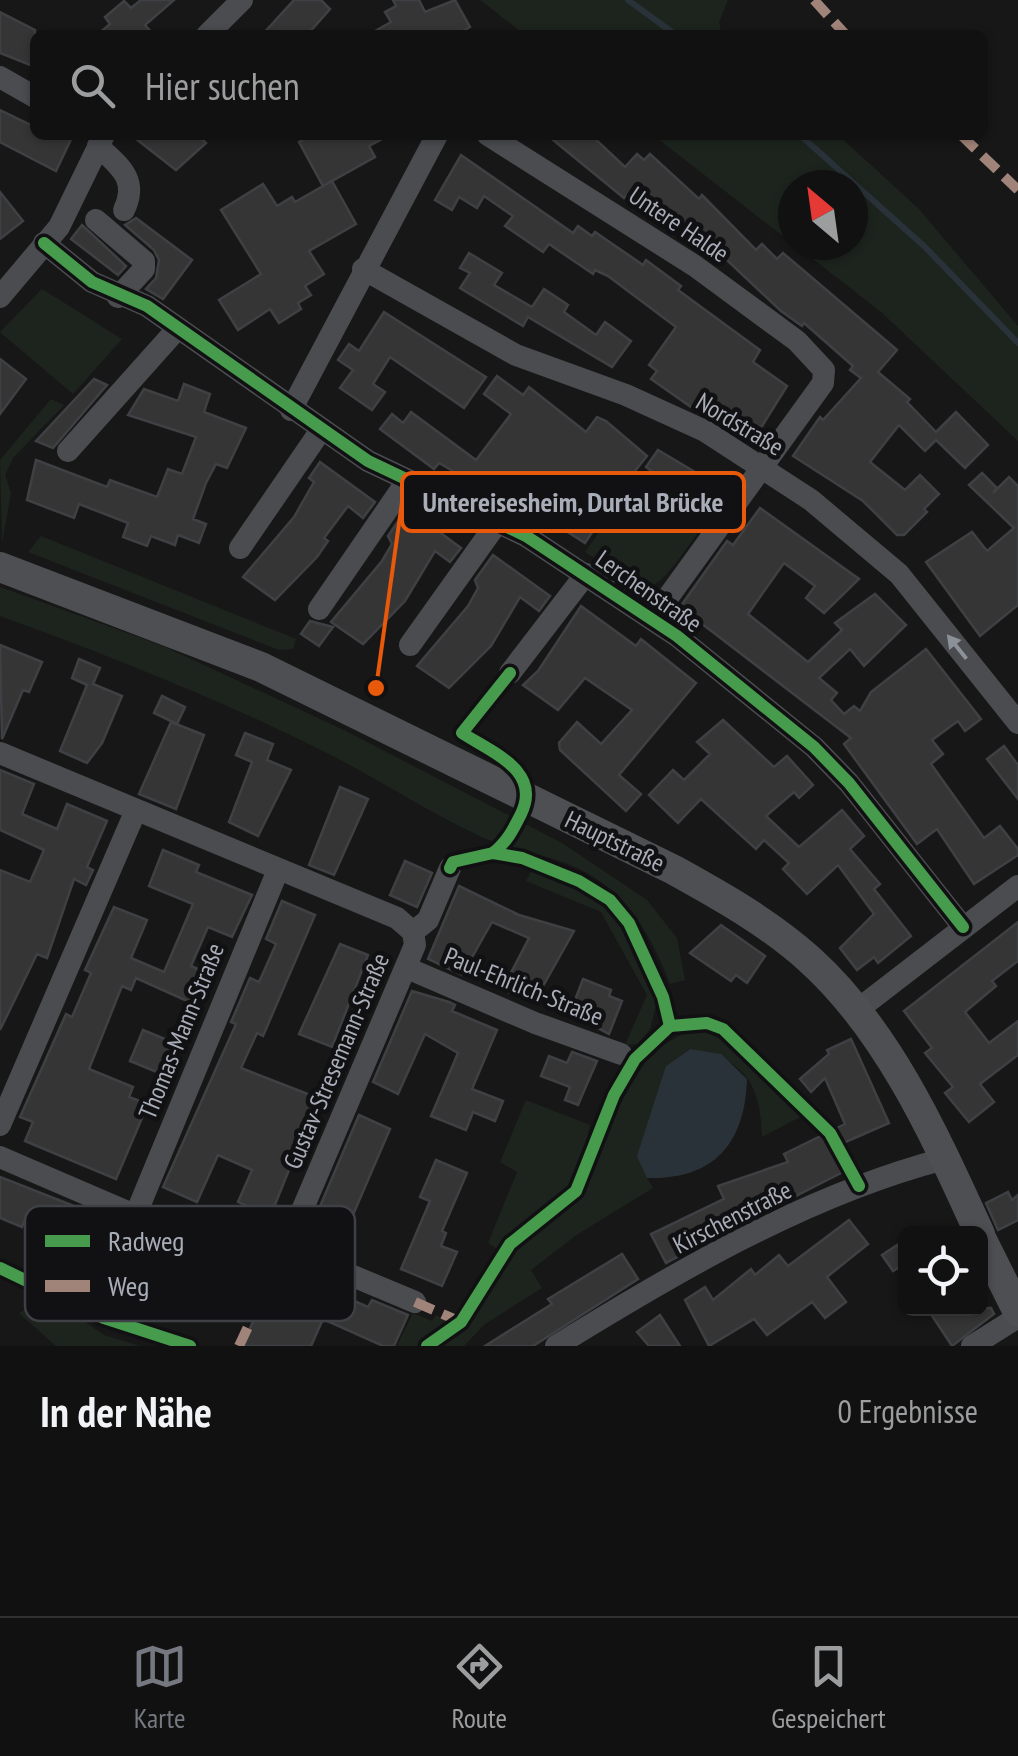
<!DOCTYPE html>
<html lang="de">
<head>
<meta charset="utf-8">
<style>
  body { margin:0; font-family:"PT Sans Narrow",sans-serif; background:#1a1a1a; color:#f1f3f6 }
  .controls { position:absolute; right:30px; bottom:30px; display:grid; overflow:hidden; border-radius:15px; box-shadow:0 2px 8px #0004 }
  .controls button { width:90px; height:90px; display:grid; place-items:center; padding:0; border:0; border-bottom:2px solid #303131; background:#111; color:#f1f3f6; font:50px sans-serif }
  .compass { position:absolute; left:778px; top:170px; width:90px; height:90px; border-radius:50%; background:#111; box-shadow:0 2px 8px #0004; rotate:331deg }
  .list { margin:0; padding:0; list-style:none }
  h2 { display:flex; justify-content:space-between; align-items:center; height:130px; margin:0; padding:0 40px; font-size:42px }
  h2 small { font-size:32px; font-weight:400; color:#9c9d9f }
  .icon { flex:none; width:55px; height:55px; fill:none; stroke:currentColor; stroke-width:2; stroke-linecap:round; stroke-linejoin:round }
  .map { position:relative; flex:none; width:1018px; height:1346px; overflow:hidden }
  .search { position:absolute; background:#111; box-shadow:0 2px 8px #0004; left:30px; right:30px; top:30px; height:110px; display:flex; align-items:center; gap:25px; box-sizing:border-box; padding:0 35px; border-radius:15px; color:#9c9d9f; font-size:38px }
  .sheet { height:270px; background:#111 }
  nav { display:flex; justify-content:space-around; align-items:center; box-sizing:border-box; height:140px; border-top:2px solid #303131; background:#111; font-size:28px; color:#9c9d9f }
  nav a { display:grid; justify-items:center; gap:5px }
  nav .on { color:#757880 }
  .map>svg:first-child { display:block }
  .green { fill:#1d241e }
  .water { fill:#2a3239 }
  .lines { fill:none; stroke-linecap:round; stroke-linejoin:round }
  .stream { stroke:#2a3239; stroke-width:6 }
  .building { fill:#353536; stroke:#3f4043; stroke-width:2.5 }
  .minor { stroke:#4b4c50; stroke-width:22 }
  .major { stroke:#4d4f52; stroke-width:30 }
  .quiet { stroke:#a18479; stroke-width:10; stroke-dasharray:20 10; stroke-linecap:butt }
  .cycleway-casing { stroke:#111113; stroke-width:19 }
  .cycleway { stroke:#469c4c; stroke-width:12 }
  .oneway { fill:#8c9099 }
  .labels { text-anchor:middle; dominant-baseline:central; stroke-width:9; stroke-linejoin:round; paint-order:stroke }
  .street-label { font-size:25px; fill:#a8adb8; stroke:#111113 }
  .key { fill:#111113; stroke:#3e4045; stroke-width:2.5 }
  .key-label { font-size:28px; fill:#a8adb8 }
  .leader { fill:none; stroke:#e8590c; stroke-width:4 }
  .callout-dot { fill:#e8590c; stroke:#111113; stroke-width:4 }
  .callout { fill:#111113; stroke:#e8590c; stroke-width:4 }
  .callout-label { font-size:28px; text-anchor:middle; font-weight:bold; fill:#a8adb8 }
</style>
</head>
<body>
<div class="map">
<svg width="1018" height="1346" viewBox="0 0 1018 1346">
  <rect width="100%" height="100%" fill="#171717"/>
  <g class="green">
    <path d="M480 0H728L719 22 722 35H525Z"/>
    <path d="M653 135H838L918 208 1018 326V441L881 312 795 245H853V185H793V244Z"/>
    <path d="M42 289 122 339 73 394 0 332Z"/>
    <path d="M51 399 64 405 13 458 5 475 11 493 2 543 0 460Z"/>
    <path d="M631 487 697 534C647 603 654 599 585 552Z"/>
    <path d="M41 536 296 639 293 649 279 650 28 552Z"/>
    <path d="M0 587 163 646 344 730 562 843 647 900 677 938 685 980 670 984C655 944 634 905 598 880 565 856 521 854 484 838 429 813 377 778 323 751 219 699 110 656 0 616Z"/>
    <path d="M535 865 607 902 625 923 658 998 650 1029 638 1044 625 1045 647 995 601 912 526 881Z"/>
    <path d="M695 1027C741 1033 771 1082 802 1116L762 1137C761 1082 743 1058 689 1049L666 1066 647 1178 653 1188 578 1234 531 1270 542 1288 485 1324 464 1346H437L460 1330 524 1236 581 1198 605 1129 651 1052Z"/>
    <path d="M526 1100 590 1125C574 1204 550 1197 502 1252L488 1243 517 1172 500 1162Z"/>
    <path d="M41 1300 62 1306 104 1335 140 1346H56L19 1313Z"/>
    <path d="M413 1313 432 1321 436 1315 447 1320 448 1326 418 1346H397Z"/>
  </g>
  <path class="water" d="M690 1049 721 1054 747 1079C745 1143 714 1180 647 1178L637 1156 666 1066Z"/>
  <g class="lines">
    <g class="stream">
      <path d="M628 0 676 35"/>
      <path d="M800 135 925 247 1018 343"/>
    </g>
  </g>
  <g class="building">
    <path d="M141 0H174L145 25 154 35H97L110 24 105 17 124 1 131 8Z"/>
    <path d="M294 0H321L330 9 307 35H262Z"/>
    <path d="M393 0H419L425 12 455 0 470 27 455 35H368L391 22 385 12 396 6Z"/>
    <path d="M0 12 35 30V67L0 53Z"/>
    <path d="M0 110 35 127V135H73L56 171 0 142Z"/>
    <path d="M131 135H197L206 143 176 170Z"/>
    <path d="M311 135H390L369 146 375 157 323 186 299 142Z"/>
    <path d="M547 135H591L625 167 637 154 644 160 650 154 699 199 702 195 756 250 762 244 777 259 783 253 897 350 878 372 910 399 907 402 936 432 956 412 988 445 965 468 936 440 925 451 899 425 870 462 905 490 920 475 939 494 924 509 927 512 904 535H897L863 501 793 456 820 417 823 420 861 378 850 370 853 366 804 323 802 326 781 311 713 247 708 252 654 203 645 213 626 196 624 198Z"/>
    <path d="M461 155 573 233 578 226 592 236 595 232 643 265 646 260 681 286 678 290 760 350 753 362 787 386 754 439 696 400 691 407 651 379 657 371 649 365 676 327 608 276 595 270 593 274 549 244 543 252 505 226 513 216 484 196 477 208 459 197 452 210 435 200Z"/>
    <path d="M332 181 356 224 309 251 324 274 305 286 311 295 298 303 301 309 279 323 270 309 238 330 219 300 261 274 221 210 263 184 277 206 292 197 295 202Z"/>
    <path d="M0 192 23 221 0 239Z"/>
    <path d="M136 218 192 260 163 299 146 289 156 278 159 260 154 250 125 225Z"/>
    <path d="M82 225 126 266 118 275 71 239Z"/>
    <path d="M469 253 502 273 494 285 532 307 544 289 568 305 564 312 596 335 605 322 631 341 612 367 528 317 523 326 460 288 470 273 460 268Z"/>
    <path d="M384 312 486 377 464 408 390 357 373 384 385 392 372 410 340 388 353 370 338 360 349 344 359 351Z"/>
    <path d="M0 359 26 379 0 414Z"/>
    <path d="M497 376 523 395 529 387 586 432 597 417 606 421 647 456 631 476 626 472 602 504 608 508 585 543 546 518 551 510 511 483 500 498 439 463 434 469 380 429 392 414 403 423 411 412 476 460 511 414 484 394Z"/>
    <path d="M94 379 107 385 53 448 36 441Z"/>
    <path d="M184 384 210 394 204 412 246 428 227 468 216 464 206 483 193 519 206 524 199 543 178 535 175 545 151 536 147 546 123 537 128 523 79 504 74 518 27 500 36 460 107 487 110 480 157 497 168 469 182 474 196 437 128 415 144 389 178 401Z"/>
    <path d="M658 450 715 484 691 518 660 496 668 483 646 467Z"/>
    <path d="M320 462 375 502 363 518 348 506 324 538 328 541 317 557 275 600 243 577 294 517 314 482 309 478Z"/>
    <path d="M982 473 997 488 993 493 1009 477 1018 486V605L980 636 926 562 972 532 987 551 1014 528 969 485Z"/>
    <path d="M407 508 461 548 450 562 435 551 405 601 363 644 331 622 382 561 392 544 388 536Z"/>
    <path d="M760 508 859 579 824 613 806 598 815 586 784 563 748 614 808 662 842 630 835 623 875 594 906 625 864 666 850 649 819 678 837 693 831 700 844 714 854 706 860 711 871 692 926 649 981 719 965 731 958 721 932 740 943 754 931 764 984 838 1000 826 1018 849V855L974 884 937 829 917 844 844 744 851 738 680 607 727 541 733 545Z"/>
    <path d="M493 555 550 596 539 611 520 597 491 646 449 688 417 666 468 606 478 588 475 580Z"/>
    <path d="M581 606 636 646 641 639 696 683 619 775 641 794 626 811 560 750 559 743 577 722 601 744 632 710 585 678 558 710 523 685 538 671Z"/>
    <path d="M310 621 333 627 319 646 301 634Z"/>
    <path d="M0 645 42 662 29 692 23 690 2 739Z"/>
    <path d="M79 659 100 668 93 684 122 696 102 743 87 763 60 751 87 685 72 678Z"/>
    <path d="M162 696 185 707 177 724 154 713Z"/>
    <path d="M723 720 774 767 787 756 813 785 799 798 794 792 766 816 799 847 842 810 864 836 850 849 880 884 874 889 911 936 878 963 874 957 857 970 840 948 874 914 838 865 807 894 783 869 789 863 764 840 756 849 701 799 678 823 649 795 673 770 684 780 710 754 697 742Z"/>
    <path d="M171 722 204 735 176 809 139 794Z"/>
    <path d="M245 733 273 744 267 760 291 770 258 836 229 822 252 762 236 755Z"/>
    <path d="M1004 746 1018 765V799L987 759Z"/>
    <path d="M0 770 34 784 22 814 57 829 67 804 107 821 87 867 93 870 86 885 74 879 47 958 37 954 0 1030V870L30 882 44 850 0 830Z"/>
    <path d="M340 787 368 799 334 875 309 865Z"/>
    <path d="M163 850 199 865 196 872 252 895 232 937 208 927 191 966 209 974 196 1005 136 978 131 990 122 986 89 1069 133 1087 129 1097 148 1104 116 1179 25 1141 33 1122 20 1117 66 1014 72 1017 91 973 85 970 114 907 147 920 131 958 164 972 193 904 149 886Z"/>
    <path d="M405 861 432 873 417 907 390 895Z"/>
    <path d="M459 886 519 915 574 931 534 1002 502 990 529 938 492 922 462 975 428 959Z"/>
    <path d="M282 901 315 915 263 1036 257 1033 241 1068 318 1098 270 1217 238 1202 252 1170 218 1155 197 1202 163 1187 236 1024 231 1022 250 978 259 982 276 944 266 939Z"/>
    <path d="M1018 922V961L992 981 996 986 965 1012 989 1043 1018 1021V1055L980 1084 994 1102 969 1122 945 1093 953 1087 925 1053 932 1048 904 1011Z"/>
    <path d="M721 925 765 956 747 983 736 975 731 981 690 953Z"/>
    <path d="M340 944 368 955 332 1047 299 1034Z"/>
    <path d="M583 979 611 990 609 996 622 1001 609 1034 570 1013Z"/>
    <path d="M412 991 449 1002 455 1005 452 1011 497 1030 472 1089 503 1101 495 1121 473 1112 466 1130 431 1116 458 1053 425 1034 398 1094 373 1082Z"/>
    <path d="M143 1030 182 1046 169 1077 130 1061Z"/>
    <path d="M851 1039 889 1123 834 1147 845 1171 772 1208 768 1198 730 1215 709 1226 715 1236 666 1263 651 1234 724 1199 718 1186 788 1162 784 1154 845 1124 825 1078 811 1092 800 1079 829 1054 827 1050Z"/>
    <path d="M572 1052 597 1061 578 1105 565 1100 570 1087 541 1076 549 1056 567 1063Z"/>
    <path d="M359 1115 390 1129 343 1238 312 1225Z"/>
    <path d="M436 1160 467 1173 442 1231 446 1233 441 1246 457 1252 442 1286 401 1269 430 1201 420 1197Z"/>
    <path d="M0 1177 97 1215 93 1225 139 1244 143 1235 276 1295 287 1270 293 1267 327 1281 324 1288 368 1307 372 1300 408 1315 394 1346H383L323 1319 311 1346H242L256 1315 199 1291 205 1278 174 1267 167 1283 129 1267 131 1262 26 1217 22 1227 0 1218Z"/>
    <path d="M1008 1192 1012 1200 1018 1195V1220L998 1230 986 1203Z"/>
    <path d="M849 1220 868 1244 827 1277 846 1302 825 1318 812 1302 767 1335 754 1319 709 1346 685 1300 705 1287 713 1300 751 1269 755 1275 779 1255 788 1266Z"/>
    <path d="M897 1245 906 1263 893 1271 882 1255Z"/>
    <path d="M622 1254 638 1279 533 1346H485L552 1304 548 1299Z"/>
    <path d="M927 1308H991L994 1314 952 1346Z"/>
    <path d="M660 1315 680 1346H649L637 1332Z"/>
  </g>
  <g class="lines">
    <g class="minor">
      <path d="M207 35 242 0"/>
      <path d="M0 77 35 97"/>
      <path d="M488 135 695 266 797 341 824 370 823 383 653 618"/>
      <path d="M98 146C119 166 139 179 124 210"/>
      <path d="M96 220 144 261V269L118 297"/>
      <path d="M44 243 92 282 147 306 368 461 526 536 677 636 814 747 849 783 963 927"/>
      <path d="M363 269 516 355 626 395 705 431 811 500 899 574 1018 723"/>
      <path d="M0 297 59 227 104 135"/>
      <path d="M291 410 437 135"/>
      <path d="M68 451 178 328"/>
      <path d="M240 548 321 430"/>
      <path d="M319 609 407 481"/>
      <path d="M410 645 497 523"/>
      <path d="M510 673 586 574"/>
      <path d="M0 753 397 918 413 932 415 945 286 1248 269 1268H258L0 1157"/>
      <path d="M413 932 428 920 450 868"/>
      <path d="M407 968 535 1023 621 1054"/>
      <path d="M856 1011 1018 886"/>
      <path d="M0 1125 136 810"/>
      <path d="M136 1214 278 870"/>
      <path d="M286 1248 415 1302"/>
      <path d="M556 1346C676 1272 806 1195 944 1159"/>
      <path d="M972 1346 1018 1317"/>
    </g>
    <g class="major">
      <path d="M0 567 261 667 674 870C721 896 769 923 809 959 889 1031 936 1138 980 1234"/>
      <path d="M980 1236 1018 1312"/>
    </g>
    <g class="quiet">
      <path d="M814 0 846 35"/>
      <path d="M961 135 1018 190"/>
      <path d="M415 1302 461 1322"/>
      <path d="M239 1346 269 1282V1268"/>
    </g>
    <defs>
      <g id="cycleway">
        <path d="M44 243 92 282 147 306 368 461 526 536 677 636 814 747 849 783 963 927"/>
        <path d="M493 853C507 842 513 830 521 814 542 771 493 753 462 733L510 673"/>
        <path d="M450 868 453 862 493 853 522 858 579 881 610 900 629 923 663 997 670 1026"/>
        <path d="M670 1026 707 1023 723 1029 830 1133 859 1186"/>
        <path d="M0 1268 104 1318 190 1346"/>
        <path d="M427 1346 461 1322 510 1244 576 1191 614 1095 635 1059 670 1026"/>
      </g>
    </defs>
    <use href="#cycleway" class="cycleway-casing"/>
    <use href="#cycleway" class="cycleway"/>
  </g>
  <defs><path id="oneway-solid" d="M-6-.8H1V-3.2L6.5 0L1 3.2V.8H-6Z" transform="scale(2.5)"/></defs>
  <use class="oneway" href="#oneway-solid" transform="translate(957 647) rotate(-129)"/>
  <g class="labels">
    <g class="street-label">
      <text transform="translate(679 224) rotate(34)">Untere Halde</text>
      <text transform="translate(740 424) rotate(31)">Nordstraße</text>
      <text transform="translate(649 591) rotate(35)">Lerchenstraße</text>
      <text transform="translate(615 841) rotate(26)">Hauptstraße</text>
      <text transform="translate(524 986) rotate(22)">Paul-Ehrlich-Straße</text>
      <text transform="translate(181 1031) rotate(-68)">Thomas-Mann-Straße</text>
      <text transform="translate(336 1061) rotate(-67)">Gustav-Stresemann-Straße</text>
      <text transform="translate(732 1217) rotate(-27)">Kirschenstraße</text>
    </g>
  </g>
  <rect x="25" y="1206" width="330" height="115" rx="15" class="key"/>
  <rect x="45" y="1235" width="45" height="12" fill="#469c4c"/>
  <rect x="45" y="1280" width="45" height="12" fill="#a18479"/>
  <g class="key-label">
    <text x="108" y="1251">Radweg</text>
    <text x="108" y="1296">Weg</text>
  </g>
  <path class="leader" d="M376 688L402 502"/>
  <circle class="callout-dot" cx="376" cy="688" r="10"/>
  <rect class="callout" x="402" y="473" width="342" height="58" rx="10"/>
  <g class="callout-label">
    <text x="573" y="512">Untereisesheim, Durtal Brücke</text>
  </g>
</svg>
<div class="controls">
<button><svg class="icon" aria-label="locate" viewBox="0 0 24 24"><circle cx="12" cy="12" r="6"/><path d="M12 2v4M12 18v4M2 12h4M18 12h4"/></svg></button>
</div>
<svg class="compass" viewBox="-18 -18 36 36"><path d="M0-13l5 13h-10z" fill="#e53935"/><path d="M0 13l5-13h-10z" fill="#9c9d9f"/></svg>
<div class="search"><svg class="icon" aria-label="search" viewBox="0 0 24 24"><circle cx="10" cy="10" r="6"/><path d="M15 15l6 6"/></svg>Hier suchen</div>
</div>
<section class="sheet">
<h2>In der Nähe<small>0 Ergebnisse</small></h2>
<ul class="list">
</ul>
</section>
<nav>
<a class="on"><svg class="icon" aria-label="map" viewBox="0 0 24 24"><path d="M3 6l6-2 6 2 6-2v14l-6 2-6-2-6 2zM9 4v14M15 6v14"/></svg>Karte</a>
<a><svg class="icon" aria-label="directions" viewBox="0 0 24 24"><path d="M12 3l9 9-9 9-9-9zM9 14v-3h6M13 9l2 2-2 2"/></svg>Route</a>
<a><svg class="icon" aria-label="saved" viewBox="0 0 24 24"><path d="M7 4h10v16l-5-4-5 4z"/></svg>Gespeichert</a>
</nav>
</body>
</html>
